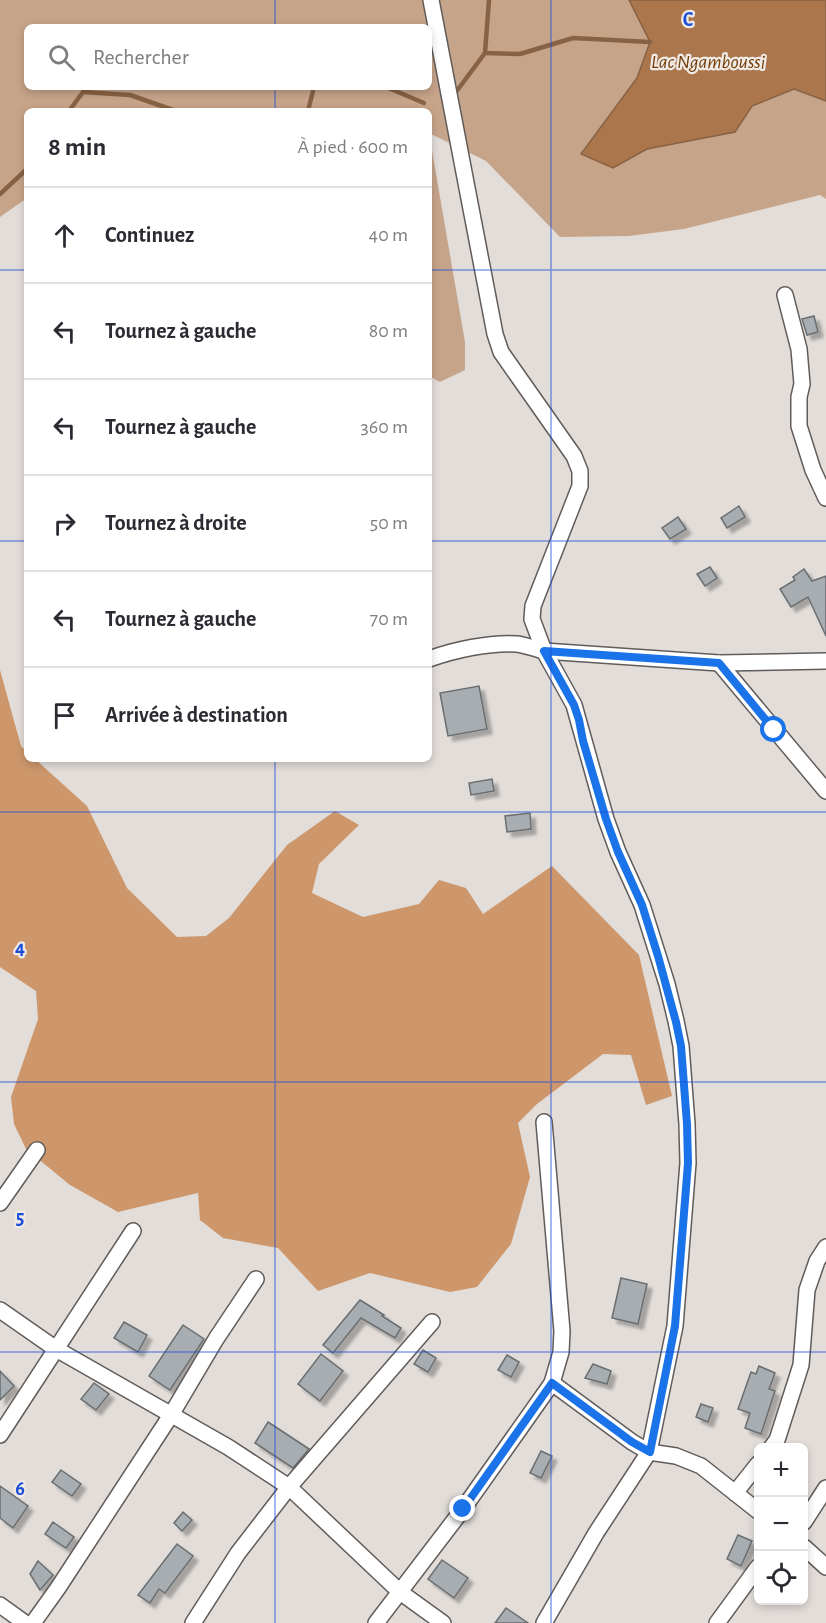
<!DOCTYPE html>
<html lang="fr">
<head>
<meta charset="utf-8">
<style>
  body { margin:0; font-family:"Alegreya Sans",sans-serif; background:#f7f7f7; color:#2b2b33 }
  .controls { position:absolute; right:18px; bottom:18px; display:grid; overflow:hidden; border-radius:9px; box-shadow:0 3px 9px #0003 }
  .controls button { width:54px; height:54px; display:grid; place-items:center; padding:0; border:0; border-bottom:2px solid #e1e1e2; background:#fff; color:#2b2b33; font:30px sans-serif }
  .stop { position:absolute; width:18px; height:18px; margin:-14px; border:4px solid #1a73e8; border-radius:50%; background:#fff }
  .stop.end { background:#1a73e8; border-color:#fff; box-shadow:0 2px 6px #0008 }
  .list { margin:0; padding:0; list-style:none }
  h2 { display:flex; justify-content:space-between; align-items:center; height:78px; margin:0; padding:0 24px; font-size:26px }
  h2 small { font-size:20px; font-weight:400; color:#7c7c81 }
  .list li { display:grid; grid-template-columns:39px 1fr auto; gap:18px; align-items:center; box-sizing:border-box; height:96px; padding:0 24px; border-top:2px solid #e1e1e2 }
  .list b { display:block; font-size:22px; white-space:nowrap }
  .list em { font-size:20px; font-style:normal; color:#7c7c81 }
  .icon { flex:none; width:33px; height:33px; fill:none; stroke:currentColor; stroke-width:2; stroke-linecap:round; stroke-linejoin:round }
  .map { position:relative; flex:none; width:826px; height:1623px; overflow:hidden }
  .search { position:absolute; background:#fff; box-shadow:0 3px 9px #0003; left:24px; top:24px; width:408px; height:66px; display:flex; align-items:center; gap:15px; box-sizing:border-box; padding:0 21px; border-radius:9px; color:#7c7c81; font-size:22px }
  .panel { position:absolute; background:#fff; box-shadow:0 3px 9px #0003; left:24px; top:108px; width:408px; height:654px; border-radius:9px }
  .map>svg:first-child { display:block }
  .green { fill:#c6a48a; fill-rule:evenodd }
  .forest { fill:#ce976b }
  .water { fill:#ab764b; stroke:#886244; stroke-width:1.5 }
  .lines { fill:none; stroke-linecap:round; stroke-linejoin:round }
  .stream { stroke:#886244; stroke-width:4.5 }
  .building { fill:#a8adb1; stroke:#696e71; stroke-width:1.5; filter:url(#shadow) }
  .minor-casing { stroke:#615c59; stroke-width:18 }
  .minor { stroke:#fff; stroke-width:15 }
  .route { stroke:#1a73e8; stroke-width:8 }
  .grid { fill:none; stroke:#1d4ed8; stroke-width:1.5; stroke-opacity:0.55 }
  .labels { text-anchor:middle; dominant-baseline:central; stroke-width:4.5; stroke-linejoin:round; paint-order:stroke }
  .water-label { font-size:20px; font-style:italic; fill:#723e07; stroke:#f0eae6 }
  .grid-label { font-size:20px; text-anchor:middle; font-weight:bold; fill:#1d4ed8; stroke:#f0eae6; stroke-width:4.5; stroke-linejoin:round; paint-order:stroke }
</style>
</head>
<body>
<div class="map">
<svg width="826" height="1623" viewBox="0 0 826 1623">
  <defs>
    <filter id="shadow"><feDropShadow dx="5" dy="5" stdDeviation="1.5" flood-color="#0004"/></filter>
  </defs>
  <rect width="100%" height="100%" fill="#e2ddd9"/>
  <path class="green" d="M0 0H629L650 42 637 78 582 154 613 168 647 149 735 132 752 106 795 89 826 101V199L820 195 684 229 629 236 560 237 486 161 429 133 465 342V370L440 382 429 376V111H121L116 108 105 111H27V198L0 217ZM27 27H429V87H27Z"/>
  <path class="forest" d="M0 670 21 746 27 752V759H35L87 806 127 888 177 937 206 936 229 918 287 845 335 811 359 825 319 864 312 893 363 917 419 904 439 880 466 888 483 914 552 866 639 955 672 1096 646 1105 631 1055 603 1054 537 1104 518 1123 530 1177 511 1244 477 1287 450 1292 370 1273 318 1291 278 1248 223 1238 200 1220 198 1193 118 1212 70 1185 26 1149 14 1124 11 1097 38 1019 36 991 0 967Z"/>
  <path class="water" d="M629 0H826V101L794 89 752 106 735 132 647 149 613 168 581 154 637 78 650 42Z"/>
  <g class="lines">
    <g class="stream">
      <path d="M485 53 520 54 573 38 650 42"/>
      <path d="M386 87 424 103"/>
      <path d="M456 92 485 53 489 0"/>
      <path d="M69 111 83 92 130 95 176 111"/>
      <path d="M308 111 314 87"/>
      <path d="M0 194 27 169"/>
    </g>
  </g>
  <g class="building">
    <path d="M814 316 818 332 807 335 802 319Z"/>
    <path d="M739 506 745 517 727 528 721 518Z"/>
    <path d="M678 517 686 529 670 539 662 528Z"/>
    <path d="M710 567 717 578 705 586 697 574Z"/>
    <path d="M804 569 812 581 826 576V636L808 597 791 607 780 589 795 580 793 577Z"/>
    <path d="M479 686 487 729 448 736 440 693Z"/>
    <path d="M492 779 494 791 471 795 469 783Z"/>
    <path d="M530 813 531 829 507 832 505 816Z"/>
    <path d="M621 1278 647 1284 638 1324 612 1318Z"/>
    <path d="M360 1300 384 1315 382 1316 401 1328 395 1338 361 1318 333 1353 323 1345Z"/>
    <path d="M124 1322 147 1335 138 1352 114 1338Z"/>
    <path d="M183 1325 204 1339 170 1390 149 1376Z"/>
    <path d="M423 1350 436 1358 428 1372 414 1364Z"/>
    <path d="M321 1354 343 1371 320 1401 298 1384Z"/>
    <path d="M507 1355 519 1362 511 1377 498 1370Z"/>
    <path d="M593 1364 611 1371 607 1384 585 1378Z"/>
    <path d="M759 1366 775 1373 769 1389 775 1391 761 1434 745 1428 750 1413 738 1409 751 1372 756 1374Z"/>
    <path d="M0 1371 14 1386 0 1400Z"/>
    <path d="M94 1383 109 1394 96 1410 81 1399Z"/>
    <path d="M701 1404 713 1408 708 1422 696 1417Z"/>
    <path d="M268 1422 309 1449 293 1468 255 1443Z"/>
    <path d="M541 1451 552 1456 541 1478 530 1473Z"/>
    <path d="M61 1470 81 1484 72 1496 52 1482Z"/>
    <path d="M0 1486 28 1506 13 1528 0 1518Z"/>
    <path d="M183 1512 192 1520 182 1531 174 1523Z"/>
    <path d="M53 1522 74 1537 66 1548 45 1534Z"/>
    <path d="M738 1535 752 1541 741 1566 727 1559Z"/>
    <path d="M177 1544 193 1556 165 1593 159 1589 150 1603 138 1595Z"/>
    <path d="M442 1560 468 1578 454 1598 428 1579Z"/>
    <path d="M38 1561 53 1575 40 1590 30 1574Z"/>
    <path d="M506 1608 528 1623H495Z"/>
  </g>
  <g class="lines">
    <defs>
      <g id="minor">
        <path d="M431 0 495 334 501 352 574 456 580 471V486L533 606 532 619 544 651 574 705 606 819 618 852 642 905 667 984 676 1021 681 1046 687 1124 688 1163 675 1326 649 1452 596 1533 544 1623"/>
        <path d="M785 295 799 349 802 384 799 397V426L813 470 826 498"/>
        <path d="M429 659C454 650 490 642 517 644 526 645 535 649 544 651L719 663 826 661"/>
        <path d="M719 663 826 791"/>
        <path d="M0 1203 37 1150"/>
        <path d="M0 1310 56 1349 228 1447 289 1487 400 1592 443 1623"/>
        <path d="M552 1383 632 1442 649 1452 676 1456 701 1466 758 1511"/>
        <path d="M0 1435 133 1231"/>
        <path d="M771 1448 777 1440 801 1365 807 1290 817 1261 826 1247"/>
        <path d="M735 1493 758 1464"/>
        <path d="M804 1522 826 1488"/>
        <path d="M804 1547 826 1567"/>
        <path d="M0 1605 25 1623"/>
        <path d="M33 1623 58 1588 171 1415 216 1339 256 1279"/>
        <path d="M193 1623 238 1553 289 1487 432 1322"/>
        <path d="M376 1623 463 1509 552 1383 561 1352 562 1331 544 1122"/>
        <path d="M717 1623 758 1567"/>
      </g>
    </defs>
    <use href="#minor" class="minor-casing"/>
    <use href="#minor" class="minor"/>
  </g>
  <g class="lines">
    <path class="route" d="M463 1509 552 1383 632 1442 650 1452 675 1326 688 1163 687 1124 681 1046 676 1022 658 956 642 905 618 852 606 819 583 741 579 720 574 705 544 651 719 663 774 730"/>
  </g>
  <path class="grid" d="M275 0V27M551 0V1623M275 87V111M0 270H27M429 270H826M0 541H27M429 541H826M275 759V1623M0 812H826M0 1082H826M0 1352H826"/>
  <g class="labels">
    <g class="water-label">
      <text x="708" y="62">Lac Ngamboussi</text>
    </g>
  </g>
  <g class="grid-label">
    <text x="688" y="26">C</text>
    <text x="20" y="954">4</text>
    <text x="20" y="1224">5</text>
    <text x="20" y="1495">6</text>
  </g>
</svg>
<div class="controls">
<button>+</button>
<button>−</button>
<button><svg class="icon" aria-label="locate" viewBox="0 0 24 24"><circle cx="12" cy="12" r="6"/><path d="M12 2v4M12 18v4M2 12h4M18 12h4"/></svg></button>
</div>
<div class="stop" style="left:774px;top:730px"></div>
<div class="stop end" style="left:463px;top:1509px"></div>
<div class="search"><svg class="icon" aria-label="search" viewBox="0 0 24 24"><circle cx="10" cy="10" r="6"/><path d="M15 15l6 6"/></svg>Rechercher</div>
<section class="panel">
<h2>8 min<small>À pied · 600 m</small></h2>
<ul class="list">
<li><svg class="icon" aria-label="ahead" viewBox="0 0 24 24"><path d="M12 20V5M6 11l6-6 6 6"/></svg><div><b>Continuez</b></div><em>40 m</em></li>
<li><svg class="icon" aria-label="left" viewBox="0 0 24 24"><path d="M17 20v-9H6M10 6l-5 5 5 5"/></svg><div><b>Tournez à gauche</b></div><em>80 m</em></li>
<li><svg class="icon" aria-label="left" viewBox="0 0 24 24"><path d="M17 20v-9H6M10 6l-5 5 5 5"/></svg><div><b>Tournez à gauche</b></div><em>360 m</em></li>
<li><svg class="icon" aria-label="right" viewBox="0 0 24 24"><path d="M7 20v-9h11M14 6l5 5-5 5"/></svg><div><b>Tournez à droite</b></div><em>50 m</em></li>
<li><svg class="icon" aria-label="left" viewBox="0 0 24 24"><path d="M17 20v-9H6M10 6l-5 5 5 5"/></svg><div><b>Tournez à gauche</b></div><em>70 m</em></li>
<li><svg class="icon" aria-label="arrive" viewBox="0 0 24 24"><path d="M6 21V4h12l-3 4 3 4H6"/></svg><div><b>Arrivée à destination</b></div></li>
</ul>
</section>
</div>
</body>
</html>
